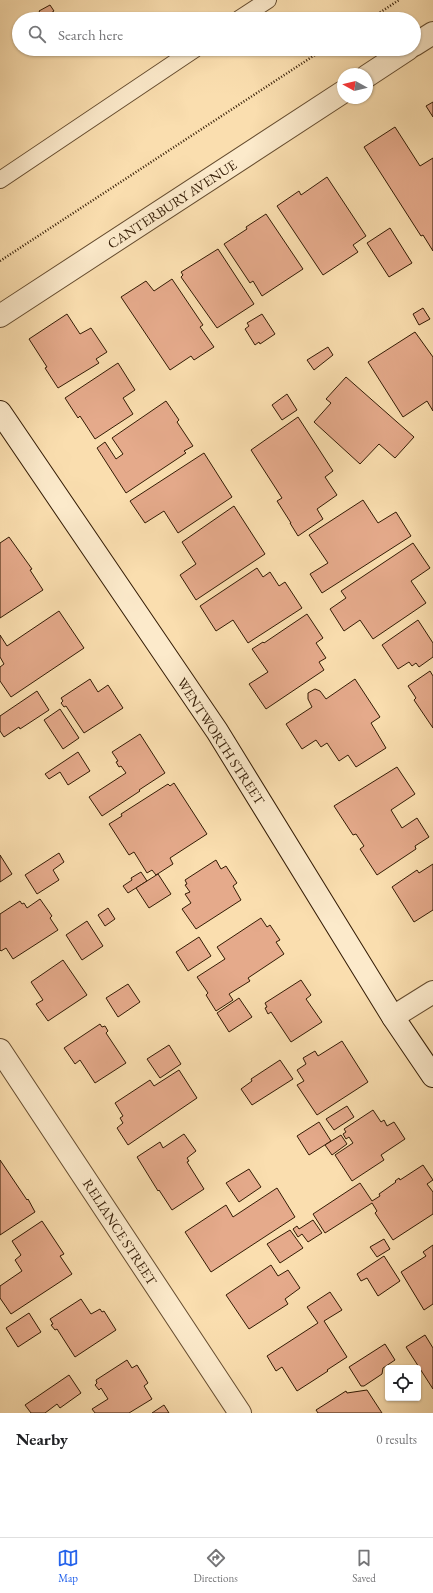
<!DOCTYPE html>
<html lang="en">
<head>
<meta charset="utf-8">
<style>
  body { margin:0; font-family:"EB Garamond",serif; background:#f2f2f2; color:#202124 }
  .controls { position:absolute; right:12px; bottom:12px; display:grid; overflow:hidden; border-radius:4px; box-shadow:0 1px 3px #0004 }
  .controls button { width:36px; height:36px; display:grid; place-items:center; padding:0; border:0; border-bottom:1px solid #e0e0e0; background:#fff; color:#202124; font:20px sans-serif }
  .compass { position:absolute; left:337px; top:68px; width:36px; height:36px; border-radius:50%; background:#fff; box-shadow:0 1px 3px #0004; rotate:278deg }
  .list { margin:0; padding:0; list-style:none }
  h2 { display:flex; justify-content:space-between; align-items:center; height:52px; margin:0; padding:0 16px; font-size:17px }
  h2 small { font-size:13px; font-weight:400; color:#757577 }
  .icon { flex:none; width:22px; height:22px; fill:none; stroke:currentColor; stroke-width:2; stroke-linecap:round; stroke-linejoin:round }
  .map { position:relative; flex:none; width:433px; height:1413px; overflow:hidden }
  .search { position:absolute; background:#fff; box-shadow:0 1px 3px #0004; left:12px; right:12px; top:12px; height:44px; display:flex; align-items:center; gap:10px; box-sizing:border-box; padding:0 14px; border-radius:22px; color:#757577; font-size:15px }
  .sheet { height:124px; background:#fff }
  nav { display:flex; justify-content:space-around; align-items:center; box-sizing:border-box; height:56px; border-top:1px solid #e0e0e0; background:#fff; font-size:11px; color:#757577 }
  nav a { display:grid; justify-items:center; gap:2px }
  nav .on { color:#2563eb }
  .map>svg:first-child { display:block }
  .building { fill:#e5aa8b; stroke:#331b04 }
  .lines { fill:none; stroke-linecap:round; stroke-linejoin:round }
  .lane-casing { stroke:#654c2f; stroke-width:18 }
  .street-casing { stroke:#654c2f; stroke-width:24 }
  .secondary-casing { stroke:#331b04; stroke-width:24 }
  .path { stroke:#331b04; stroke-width:2.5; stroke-dasharray:1 2; stroke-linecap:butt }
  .lane { stroke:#fceacb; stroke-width:16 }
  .street { stroke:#fceacb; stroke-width:22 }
  .secondary { stroke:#fceacb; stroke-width:22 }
  .labels { text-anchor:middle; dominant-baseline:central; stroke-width:3; stroke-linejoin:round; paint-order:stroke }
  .street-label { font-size:14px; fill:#331b04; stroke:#fceacb }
</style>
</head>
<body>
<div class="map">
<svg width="433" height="1413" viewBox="0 0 433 1413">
  <rect width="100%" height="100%" fill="#fadeaf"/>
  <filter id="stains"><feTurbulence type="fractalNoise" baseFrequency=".005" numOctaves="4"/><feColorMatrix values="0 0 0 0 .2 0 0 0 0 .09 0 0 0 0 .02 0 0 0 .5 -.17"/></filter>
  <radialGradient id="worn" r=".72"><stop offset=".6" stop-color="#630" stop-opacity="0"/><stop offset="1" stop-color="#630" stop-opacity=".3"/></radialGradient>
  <g class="building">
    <path d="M50 5 54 11 43 18 39 11Z"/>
    <path d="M433 102V117L426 106Z"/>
    <path d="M395 127 420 166 433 158V251L423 235 421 236 364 147Z"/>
    <path d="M327 177 366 236 353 245 358 252 323 275 277 206 299 191 301 195Z"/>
    <path d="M266 214 303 269 262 296 253 281 250 283 224 244 247 229 246 227Z"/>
    <path d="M390 228 412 263 389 277 367 243Z"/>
    <path d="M218 249 254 304 217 328 181 277 183 275 181 272Z"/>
    <path d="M172 279 203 325 200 327 214 347 194 360 191 356 170 370 121 297 146 281 154 291Z"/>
    <path d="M423 308 430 319 419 325 413 314Z"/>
    <path d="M67 314 80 334 91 328 107 352 96 359 99 363 58 388 45 368 47 367 29 339Z"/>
    <path d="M262 314 275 334 260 344 259 342 255 345 245 329 249 326 247 323Z"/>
    <path d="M415 332 433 357V411L427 401 403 417 368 362Z"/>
    <path d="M328 347 333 355 314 370 307 360Z"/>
    <path d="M118 363 135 390 123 398 133 414 95 439 80 416 78 418 65 398Z"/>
    <path d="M346 377 414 437 395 458 379 444 360 464 314 422 331 403 326 399Z"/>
    <path d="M287 394 297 410 282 420 272 405Z"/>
    <path d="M166 401 179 420 177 422 193 446 184 451 186 453 126 493 97 448 105 442 116 459 123 454 112 438Z"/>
    <path d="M298 417 333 471 325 477 337 495 317 509 323 519 298 536 290 523H291L277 501 282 498 251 450Z"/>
    <path d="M204 453 232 497 178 533 164 511 145 523 130 501Z"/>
    <path d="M363 500 378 523 396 512 411 536 322 593 310 574 328 563 309 535Z"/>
    <path d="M234 506 265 554 196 600 180 575 196 564 182 542Z"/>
    <path d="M9 537 32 569 30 570 43 590 0 618V543Z"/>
    <path d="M413 543 430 568 411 581 426 603 373 639 360 620 344 631 330 609 346 598 341 591Z"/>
    <path d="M257 568 263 577 270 572 279 586 285 582 302 608 248 643 233 620 216 631 200 606Z"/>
    <path d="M59 611 84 648 11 697 0 681V667L4 664 0 657V635L7 646Z"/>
    <path d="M307 614 323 638 316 643 326 658 319 662 324 670 266 709 249 684 268 672 252 649 263 642 264 643Z"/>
    <path d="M418 620 433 643V657L419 667 416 663 412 666 409 662 398 669 382 645Z"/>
    <path d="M430 671 433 676V728L414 700 416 698 408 686Z"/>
    <path d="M90 679 98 692 108 685 123 708 84 733 66 706 64 707 61 703 63 701 61 698Z"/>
    <path d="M355 679 380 717 371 723 386 748 356 767 348 755 339 761 327 743 321 747 316 740 302 749 286 724 312 707 308 699V693L315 689 320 691 326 699Z"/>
    <path d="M37 691 49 710 20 729 19 727 4 737 0 731V716Z"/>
    <path d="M60 709 79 738 63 749 44 720Z"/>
    <path d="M140 734 165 773 139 790 140 791 102 816 89 797 126 773 121 766 119 767 116 762 118 761 112 752Z"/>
    <path d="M78 752 90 771 68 785 60 772 49 779 45 774Z"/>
    <path d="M397 767 415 794 391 810 402 828 417 818 429 837 415 846 416 849 377 875 360 849 364 846 356 834 353 835 334 806Z"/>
    <path d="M174 783 207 834 170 858 173 864 156 875 152 870 147 873 134 852 129 855 109 824 122 816 121 814 168 784 170 786Z"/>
    <path d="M59 853 64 862 53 870 59 880 37 894 25 875Z"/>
    <path d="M0 855 12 874 0 882Z"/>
    <path d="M216 860 221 869 226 866 237 883 233 886 241 900 196 929 182 909 191 903 185 894 190 892 185 885 187 884 185 880Z"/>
    <path d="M433 864V910L414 922 392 887 417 870 419 873Z"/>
    <path d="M141 872 147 881 128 893 123 886 132 880 131 878Z"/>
    <path d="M158 874 171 894 149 908 136 888Z"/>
    <path d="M40 899 52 916 50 918 58 930 13 959 6 948 1 951 0 950V914L20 901 22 904 24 903 27 908Z"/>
    <path d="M108 908 115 919 105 926 98 915Z"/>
    <path d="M261 918 267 927 270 925 280 940 276 942 284 954 248 978 250 981 229 994 233 1000 216 1011 206 995 208 993 197 977 225 959 217 947Z"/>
    <path d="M87 921 103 946 82 960 66 935Z"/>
    <path d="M199 937 211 956 188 971 176 952Z"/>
    <path d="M63 960 87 995 48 1021 36 1004 43 1000 31 982Z"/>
    <path d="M301 980 311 995 306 999 322 1022 291 1042 271 1012 268 1014 265 1008 267 1007 265 1003Z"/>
    <path d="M128 984 140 1002 118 1017 106 998Z"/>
    <path d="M239 998 252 1017 229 1032 217 1013Z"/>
    <path d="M100 1024 102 1027 105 1026 108 1031 106 1033 126 1063 95 1083 80 1060 75 1064 64 1048Z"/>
    <path d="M342 1041 368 1082 317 1115 297 1085 304 1081 297 1070 306 1064 303 1058 315 1051 318 1056Z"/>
    <path d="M169 1045 181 1064 160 1078 147 1059Z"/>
    <path d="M280 1060 293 1079 252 1105 241 1089 252 1081 251 1079Z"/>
    <path d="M179 1070 197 1098 128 1145 117 1128 123 1123 120 1118 123 1116 115 1103 150 1080 154 1086Z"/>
    <path d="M347 1106 354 1117 334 1130 326 1119Z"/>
    <path d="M373 1110 381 1122 384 1120 387 1126 394 1122 405 1139 381 1155 384 1160 352 1181 335 1155 353 1143 349 1137 346 1139 343 1134 346 1132 344 1129Z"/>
    <path d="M319 1122 331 1141 309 1155 297 1136Z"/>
    <path d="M184 1134 196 1151 187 1158 189 1161 187 1162 204 1189 172 1210 159 1190 158 1191 137 1157 160 1142 163 1148Z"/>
    <path d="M341 1135 347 1144 332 1155 325 1145Z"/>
    <path d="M0 1160 27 1200 28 1199 35 1212 0 1235Z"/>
    <path d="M423 1165 433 1180 427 1184 433 1192V1214L393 1240 375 1213 377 1211 372 1203 325 1233 313 1214 360 1183 372 1201 380 1196 379 1194 396 1182 395 1181 399 1178 400 1180Z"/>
    <path d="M249 1169 261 1187 239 1202 226 1183Z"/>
    <path d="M277 1188 295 1217 211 1272 185 1232 226 1205 233 1217Z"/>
    <path d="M313 1220 322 1233 308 1242 302 1234 298 1237 293 1229 297 1226 299 1229Z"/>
    <path d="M42 1221 64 1254 60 1256 72 1274 11 1314 0 1298V1286L22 1271 15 1260 21 1255 12 1241Z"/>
    <path d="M290 1230 303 1248 280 1263 267 1244Z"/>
    <path d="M384 1239 390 1249 377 1257 370 1247Z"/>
    <path d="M433 1245V1304L424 1310 401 1272 426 1256 423 1252Z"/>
    <path d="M384 1256 400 1281 378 1296 367 1278 361 1281 357 1274Z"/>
    <path d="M271 1265 278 1276 288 1270 300 1288 285 1299 288 1304 249 1329 226 1295Z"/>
    <path d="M330 1292 342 1310 324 1321 347 1357 327 1370 328 1371 297 1391 282 1367 276 1371 267 1356 318 1323 307 1307Z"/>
    <path d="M81 1299 91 1314 100 1309 102 1312 104 1311 116 1330 75 1357 57 1329 55 1330 51 1325 53 1324 50 1319Z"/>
    <path d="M29 1313 41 1332 18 1347 6 1328Z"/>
    <path d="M425 1335 433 1348V1389L406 1347Z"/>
    <path d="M385 1344 395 1360 383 1368 382 1374 364 1386H361L349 1367Z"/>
    <path d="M127 1360 132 1368 137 1365 148 1383 144 1386 152 1399 129 1413H95L92 1409 108 1399 101 1388 99 1390 95 1385 97 1383 96 1380Z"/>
    <path d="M69 1375 81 1393 60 1408 57 1404 45 1413H31L25 1405Z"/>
    <path d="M367 1390 382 1413H318L316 1410 346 1391 347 1393Z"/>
    <path d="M164 1405 169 1413H152Z"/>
  </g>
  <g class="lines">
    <defs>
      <g id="lane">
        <path d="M239 19 268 0"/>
        <path d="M0 180 195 49"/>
      </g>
      <g id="street">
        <path d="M414 45 433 33"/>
        <path d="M367 76 408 49"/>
        <path d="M0 316 343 92"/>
        <path d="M393 1017 433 992"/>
        <path d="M0 1050 240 1413"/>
      </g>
      <path id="secondary" d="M0 412 217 731 393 1017 433 1076"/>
    </defs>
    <use href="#lane" class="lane-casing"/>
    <use href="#street" class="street-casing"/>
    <use href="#secondary" class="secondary-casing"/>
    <g class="path">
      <path d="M370 19 399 0"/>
      <path d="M0 261 324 49"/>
    </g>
    <use href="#lane" class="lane"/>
    <use href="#street" class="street"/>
    <use href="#secondary" class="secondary"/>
  </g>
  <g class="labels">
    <g class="street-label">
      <text transform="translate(172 204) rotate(-33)">CANTERBURY AVENUE</text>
      <text transform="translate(221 741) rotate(57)">WENTWORTH STREET</text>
      <text transform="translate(120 1232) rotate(57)">RELIANCE STREET</text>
    </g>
  </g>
  <rect width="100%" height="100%" filter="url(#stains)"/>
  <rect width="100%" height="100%" fill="url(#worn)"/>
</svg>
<div class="controls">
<button><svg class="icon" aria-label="locate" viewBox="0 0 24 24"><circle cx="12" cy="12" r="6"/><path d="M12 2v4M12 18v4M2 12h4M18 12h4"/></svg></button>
</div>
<svg class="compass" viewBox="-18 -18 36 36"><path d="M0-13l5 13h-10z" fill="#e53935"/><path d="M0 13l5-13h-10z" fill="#757577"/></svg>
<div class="search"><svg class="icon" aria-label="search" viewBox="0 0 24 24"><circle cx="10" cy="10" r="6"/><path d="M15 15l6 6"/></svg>Search here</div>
</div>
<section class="sheet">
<h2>Nearby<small>0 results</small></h2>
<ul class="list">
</ul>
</section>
<nav>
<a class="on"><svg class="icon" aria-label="map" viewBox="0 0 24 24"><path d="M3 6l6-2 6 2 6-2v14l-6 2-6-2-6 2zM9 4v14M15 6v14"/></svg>Map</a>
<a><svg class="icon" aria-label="directions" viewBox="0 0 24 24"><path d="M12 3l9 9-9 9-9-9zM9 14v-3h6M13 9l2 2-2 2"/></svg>Directions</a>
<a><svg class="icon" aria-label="saved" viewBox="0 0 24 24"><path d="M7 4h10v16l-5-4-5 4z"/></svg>Saved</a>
</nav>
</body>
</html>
